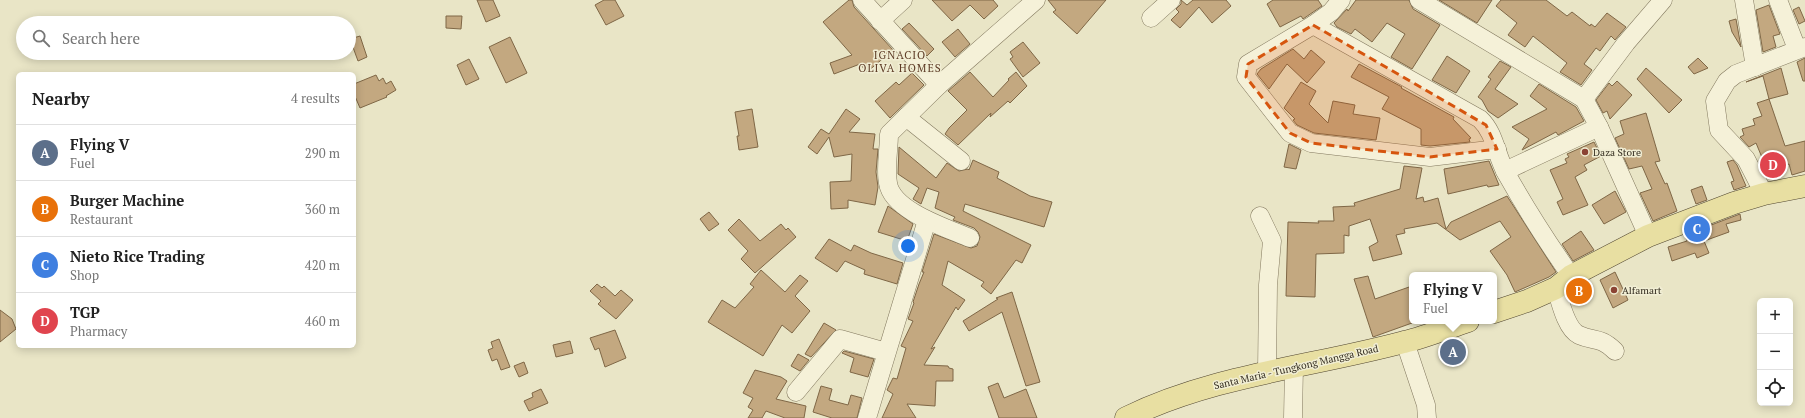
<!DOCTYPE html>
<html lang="en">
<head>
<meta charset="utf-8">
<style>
  body { margin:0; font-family:"PT Serif",serif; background:#f6f6f6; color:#222 }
  .controls { position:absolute; right:12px; bottom:12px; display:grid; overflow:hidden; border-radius:6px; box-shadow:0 2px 10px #0003 }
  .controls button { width:36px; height:36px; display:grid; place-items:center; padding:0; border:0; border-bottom:1px solid #e0e0e0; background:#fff; color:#222; font:20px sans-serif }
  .you { position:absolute; left:908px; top:246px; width:14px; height:14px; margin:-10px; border:3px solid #fff; border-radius:50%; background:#1a73e8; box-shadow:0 0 0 6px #1a73e833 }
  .badge { display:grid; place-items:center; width:26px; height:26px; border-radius:50%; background:#ea580c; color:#fff; font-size:13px; font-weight:700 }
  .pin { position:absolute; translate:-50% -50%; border:2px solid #fff; box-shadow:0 1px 4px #0006 }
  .popup { position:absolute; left:1409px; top:272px; width:88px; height:52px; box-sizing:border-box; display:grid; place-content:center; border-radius:6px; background:#fff; filter:drop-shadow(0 1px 3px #0005); font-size:13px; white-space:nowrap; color:#767676 }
  .popup b { font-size:15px; color:#222 }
  .popup::after { content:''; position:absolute; left:50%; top:100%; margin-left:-8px; border:8px solid transparent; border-top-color:#fff }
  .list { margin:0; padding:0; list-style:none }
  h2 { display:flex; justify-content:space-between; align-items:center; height:52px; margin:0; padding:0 16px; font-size:17px }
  h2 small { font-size:13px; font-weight:400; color:#767676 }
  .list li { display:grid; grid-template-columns:26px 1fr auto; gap:12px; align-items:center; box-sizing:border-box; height:56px; padding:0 16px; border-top:1px solid #e0e0e0 }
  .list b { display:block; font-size:15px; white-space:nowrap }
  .list p { margin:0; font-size:13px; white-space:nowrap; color:#767676 }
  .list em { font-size:13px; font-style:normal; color:#767676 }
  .icon { flex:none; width:22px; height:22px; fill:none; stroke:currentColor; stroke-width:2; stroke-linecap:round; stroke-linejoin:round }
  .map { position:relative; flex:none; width:1805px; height:418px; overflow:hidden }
  .search { position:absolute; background:#fff; box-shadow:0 2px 10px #0003; left:16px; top:16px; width:340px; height:44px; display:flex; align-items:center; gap:10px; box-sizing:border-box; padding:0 14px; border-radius:22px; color:#767676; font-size:15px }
  .panel { position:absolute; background:#fff; box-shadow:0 2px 10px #0003; left:16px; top:72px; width:340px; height:276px; border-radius:6px }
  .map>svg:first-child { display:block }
  .building { fill:#c3a880; stroke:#7f6746 }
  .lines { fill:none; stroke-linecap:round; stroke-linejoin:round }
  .minor-casing { stroke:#82785e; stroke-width:19 }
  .major-casing { stroke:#514631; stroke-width:23 }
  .minor { stroke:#f5f1d8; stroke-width:18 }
  .major { stroke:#e8dfa2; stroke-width:22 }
  .marked { fill:#d6550e; fill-opacity:0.2; stroke:#d6550e; stroke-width:3; stroke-dasharray:8 5; stroke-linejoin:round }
  .poi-dot { fill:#8b4334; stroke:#f1eed4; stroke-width:1.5 }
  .labels { text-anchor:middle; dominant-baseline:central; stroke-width:3; stroke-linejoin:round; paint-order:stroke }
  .poi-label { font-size:10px; fill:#342d20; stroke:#f1eed4; text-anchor:start }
  .street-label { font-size:10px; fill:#342d20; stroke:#f1eed4 }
  .neighbourhood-label { font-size:11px; letter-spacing:1px; fill:#5c3a24; stroke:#f1eed4 }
</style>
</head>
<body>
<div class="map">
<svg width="1805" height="418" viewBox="0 0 1805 418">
  <rect width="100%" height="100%" fill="#e9e5c6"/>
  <g class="building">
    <path d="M477 0H493L500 16 486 22Z"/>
    <path d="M604 0H615L624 16 606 25 595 5Z"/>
    <path d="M849 0H852L854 7 893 50 867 72 860 64 834 74 830 63 852 55 823 22Z"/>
    <path d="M932 0H993L998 6 984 19 970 5 952 21Z"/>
    <path d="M1048 0H1106L1077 34 1053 12 1056 10Z"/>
    <path d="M1181 0 1187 5 1193 0H1226L1231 6 1212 23 1199 7 1180 28 1171 20 1179 12 1176 9 1181 4Z"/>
    <path d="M1273 0H1318L1322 6 1303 19 1301 16 1280 27 1267 4Z"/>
    <path d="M1356 0H1409L1413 9 1440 25 1412 69 1391 57 1405 34 1387 23 1372 42 1355 29 1351 34 1337 27 1334 23 1347 9 1348 11Z"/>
    <path d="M1439 0H1492L1477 23Z"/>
    <path d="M1501 0H1546L1567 16 1572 12 1590 26 1591 24 1595 27 1607 13 1626 27 1615 40 1611 36 1600 51 1596 48 1584 64 1592 70 1581 85 1560 72 1567 63 1533 36 1525 47 1508 35 1517 23 1496 6Z"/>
    <path d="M1769 5 1780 34 1773 36 1776 47 1763 52 1756 10Z"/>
    <path d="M1799 7 1805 21 1799 24 1793 10Z"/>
    <path d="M446 16H462L461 29 446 28Z"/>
    <path d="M1736 19 1741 47 1732 32 1729 21Z"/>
    <path d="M909 23 934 49 927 56 902 29Z"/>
    <path d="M958 29 970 44 955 57 942 42Z"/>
    <path d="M360 36 367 57 358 61 350 39Z"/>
    <path d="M510 37 527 73 506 83 489 47Z"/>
    <path d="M1023 42 1040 63 1023 77 1010 59 1013 57 1010 52Z"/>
    <path d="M1293 49 1304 59 1311 50 1325 62 1307 83 1287 64 1269 89 1257 74 1261 69Z"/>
    <path d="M1447 56 1470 71 1456 93 1432 80Z"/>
    <path d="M1698 58 1708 68 1694 74 1688 67Z"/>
    <path d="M1805 58V81H1803L1797 62Z"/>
    <path d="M469 59 479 79 466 85 457 65Z"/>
    <path d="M1500 61 1511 67 1495 89 1518 104 1498 118 1488 111 1482 100 1478 97 1491 79 1488 77Z"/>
    <path d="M1359 64 1402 87 1401 88 1454 117 1453 119 1471 138 1469 139 1470 142 1430 146 1421 145V129L1382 109 1389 97 1351 77Z"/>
    <path d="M1646 68 1682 100 1669 113 1637 79Z"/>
    <path d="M1781 68 1788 94 1769 99 1763 76 1746 82Z"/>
    <path d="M970 72 993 97 1009 80 1008 79 1016 72 1027 86 1010 103 1008 101 990 117 991 113 958 145 945 134 949 128 967 110 948 91Z"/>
    <path d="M912 73 924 85 890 118 875 101 896 82 899 85Z"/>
    <path d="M376 75 379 81 383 78 386 84 391 81 396 90 386 96 387 97 360 108 354 94V84Z"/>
    <path d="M1617 81 1632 95 1610 119 1607 111 1603 113 1596 100 1609 83 1612 86Z"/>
    <path d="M1301 82 1316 91 1309 104 1328 123 1333 101 1355 105 1353 114 1380 118 1376 140 1314 133 1297 125 1293 120 1295 119 1284 108Z"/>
    <path d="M1539 84 1576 107 1584 121 1558 135 1556 132 1522 150 1529 139 1512 127 1547 109 1530 96Z"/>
    <path d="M1769 99 1785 146 1805 141V171L1792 175 1789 164 1768 172 1756 143 1749 147 1740 137 1744 135 1742 129 1755 125 1753 119 1762 116 1757 103Z"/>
    <path d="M752 109 758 147 739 150 737 136H739L735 112Z"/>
    <path d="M846 109 860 119 849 132 875 134 873 149H878L876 172 878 187 875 205 848 200V208L831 209 830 182 851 181 852 154 834 157 829 137 817 154 808 147 821 129 829 134Z"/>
    <path d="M1646 113 1660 161 1655 162 1665 184 1667 183 1677 211 1653 221 1640 193 1652 189 1642 166 1629 169 1615 138 1624 134 1620 121Z"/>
    <path d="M1594 142 1601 156 1584 165 1587 170 1575 177 1588 205 1563 215 1557 202 1563 199 1550 170 1567 163 1565 159 1569 157 1567 154Z"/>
    <path d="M1289 144 1301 150 1296 169 1284 167Z"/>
    <path d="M899 147 936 178 947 163 959 171 968 169 969 170 973 160 999 172 997 178 1030 196 1052 202 1044 227 965 204 963 211 1031 245 1022 263 1016 260 991 294 981 286 984 282 948 261 942 285 965 300 958 310 956 307 931 349 935 347 924 365 948 366 949 368 953 369V381H936L935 406 907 404 916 418H882L893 394 887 390 893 378 897 379 906 348 901 346 913 321 908 319 914 303 913 302 919 284 924 272H922L934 234 971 248 977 246 980 237 978 232 974 228 953 220 955 217 935 208 939 192 927 188 921 204 913 199 919 188 898 174Z"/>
    <path d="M1733 160 1737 165 1746 186 1734 190 1731 182 1734 181 1727 162Z"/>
    <path d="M1489 161 1499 185 1488 187 1487 185 1448 194 1444 169Z"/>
    <path d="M1404 166 1422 168 1416 199 1423 197 1424 202 1438 198 1446 229 1451 222 1507 196 1556 272 1549 277 1515 292 1507 275 1490 251 1511 237 1500 221 1460 240 1437 223 1404 229 1405 233 1396 235 1402 254 1373 261 1369 247 1378 242 1370 219 1349 226V236L1344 235V253L1316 254 1315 297 1286 296 1288 222 1319 223 1318 221H1334L1333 207 1355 206 1354 203 1400 189Z"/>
    <path d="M1702 186 1707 200 1696 204 1691 190Z"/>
    <path d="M1615 191 1626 212 1604 224 1592 205Z"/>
    <path d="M888 206 913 224 907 241 878 232Z"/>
    <path d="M709 212 719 224 709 231 700 219Z"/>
    <path d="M1740 214 1741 220 1726 224 1729 232 1704 241 1709 253 1697 258 1695 253 1672 261 1668 247 1687 241 1685 235Z"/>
    <path d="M739 219 760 241 781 224 786 230 788 228 796 237 755 273 741 259 748 251 728 230Z"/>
    <path d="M1581 231 1594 250 1573 261 1562 244Z"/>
    <path d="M829 239 851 251 854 245 871 253 903 263 897 284 864 274 865 270 845 261 837 272 815 258Z"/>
    <path d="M761 270 785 292 800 275 808 281 795 296 810 311 792 333 782 325 763 356 708 322 722 300 735 308 754 287 750 284Z"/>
    <path d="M1615 272 1628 300 1613 308 1600 280Z"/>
    <path d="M1368 276 1375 299 1412 286V323L1373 337 1354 279Z"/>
    <path d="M597 284 602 288 604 286 615 296 621 290 633 300 616 319 598 304 601 301 590 291Z"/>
    <path d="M1012 292 1040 382 1026 386 1002 312 969 331 963 321 998 299 996 298Z"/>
    <path d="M0 310 12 319 16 329 0 342Z"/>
    <path d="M824 323 836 330 811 357 805 354Z"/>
    <path d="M615 330 626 358 605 367 599 348 595 350 590 338Z"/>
    <path d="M499 339 510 367 501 370 497 359 492 361 488 350 493 348 491 342Z"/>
    <path d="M570 341 573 353 556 357 553 345Z"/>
    <path d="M1462 341 1466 354 1452 359 1448 346Z"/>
    <path d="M844 351 874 359 868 377 850 372 854 358 842 353Z"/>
    <path d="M798 354 809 360 800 371 791 366Z"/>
    <path d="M524 362 528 373 519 377 514 366Z"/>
    <path d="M755 370 781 377 787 381 776 399 806 406 804 418H785L766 411 762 418H748L753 410 748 407 753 398 743 393Z"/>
    <path d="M998 383 1004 398 1026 389 1037 418H999L988 387Z"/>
    <path d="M821 386 832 389 829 400 848 405 851 395 862 398 857 418H832L813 412Z"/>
    <path d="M541 389 548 403 529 411 524 401 533 397 532 393Z"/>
  </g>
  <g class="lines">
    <defs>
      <g id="minor">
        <path d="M862 0 939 85"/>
        <path d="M1341 0 1331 12 1313 25 1480 119C1495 133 1496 155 1506 173 1526 209 1548 243 1571 276"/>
        <path d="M1419 0 1584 99 1599 127 1648 236"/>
        <path d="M1744 0 1755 67"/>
        <path d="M1778 0 1797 49"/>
        <path d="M1151 18 1171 0"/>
        <path d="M880 21 903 0"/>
        <path d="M1313 25 1248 64 1246 77 1290 133 1311 143 1430 157 1497 149"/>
        <path d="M1584 99 1626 43 1663 0"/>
        <path d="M906 117 961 161"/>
        <path d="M1505 171 1599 127"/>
        <path d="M1764 194 1746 159 1719 130 1715 101 1727 81 1736 74 1805 47"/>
        <path d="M1260 216 1272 241 1268 285 1267 372"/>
        <path d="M970 238C947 228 892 211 888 183 885 168 889 150 889 134L939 85 1036 0"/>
        <path d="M1556 288C1560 301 1566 329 1579 335 1595 342 1599 336 1615 351"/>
        <path d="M1405 342 1426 405 1427 418"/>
        <path d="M796 392 840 339 886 352"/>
        <path d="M867 418 927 220"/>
        <path d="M1293 418 1294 366"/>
      </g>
      <g id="major">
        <path d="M1494 312 1527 301 1556 288 1571 276 1648 236 1734 203 1764 194 1805 186"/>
        <path d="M1126 418C1214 375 1311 367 1404 342 1426 337 1447 328 1468 321"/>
      </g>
    </defs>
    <use href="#minor" class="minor-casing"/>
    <use href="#major" class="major-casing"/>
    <use href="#minor" class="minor"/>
    <use href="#major" class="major"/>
  </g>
  <path class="marked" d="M1313 25 1486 125 1497 149 1430 157 1311 143 1290 133 1246 77 1248 64Z"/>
  <g class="poi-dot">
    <circle cx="1585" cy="152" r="4"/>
    <circle cx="1614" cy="290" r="4"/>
  </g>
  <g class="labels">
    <g class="poi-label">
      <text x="1593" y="152">Daza Store</text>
      <text x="1622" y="290">Alfamart</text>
    </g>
    <g class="street-label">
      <text transform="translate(1296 367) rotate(-13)">Santa Maria - Tungkong Mangga Road</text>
    </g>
    <g class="neighbourhood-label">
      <text x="900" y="55">IGNACIO<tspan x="900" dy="13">OLIVA HOMES</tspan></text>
    </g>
  </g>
</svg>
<div class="controls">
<button>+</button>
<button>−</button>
<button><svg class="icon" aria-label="locate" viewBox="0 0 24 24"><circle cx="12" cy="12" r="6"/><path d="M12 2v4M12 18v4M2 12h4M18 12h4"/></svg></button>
</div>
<div class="you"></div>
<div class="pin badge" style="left:1453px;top:352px;background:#5c6f8a">A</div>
<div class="popup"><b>Flying V</b>Fuel</div>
<div class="pin badge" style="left:1579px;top:291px;background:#e8710a">B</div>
<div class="pin badge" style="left:1697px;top:229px;background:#3f7fe0">C</div>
<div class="pin badge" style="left:1773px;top:165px;background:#e0444e">D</div>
<div class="search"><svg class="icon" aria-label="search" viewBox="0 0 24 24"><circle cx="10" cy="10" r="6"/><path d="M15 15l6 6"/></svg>Search here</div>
<section class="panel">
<h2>Nearby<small>4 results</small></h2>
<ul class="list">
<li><span class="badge" style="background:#5c6f8a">A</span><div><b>Flying V</b><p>Fuel</p></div><em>290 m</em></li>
<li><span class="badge" style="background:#e8710a">B</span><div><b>Burger Machine</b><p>Restaurant</p></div><em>360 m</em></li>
<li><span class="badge" style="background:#3f7fe0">C</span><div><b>Nieto Rice Trading</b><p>Shop</p></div><em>420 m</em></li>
<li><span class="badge" style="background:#e0444e">D</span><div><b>TGP</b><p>Pharmacy</p></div><em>460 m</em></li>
</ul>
</section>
</div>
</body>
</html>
